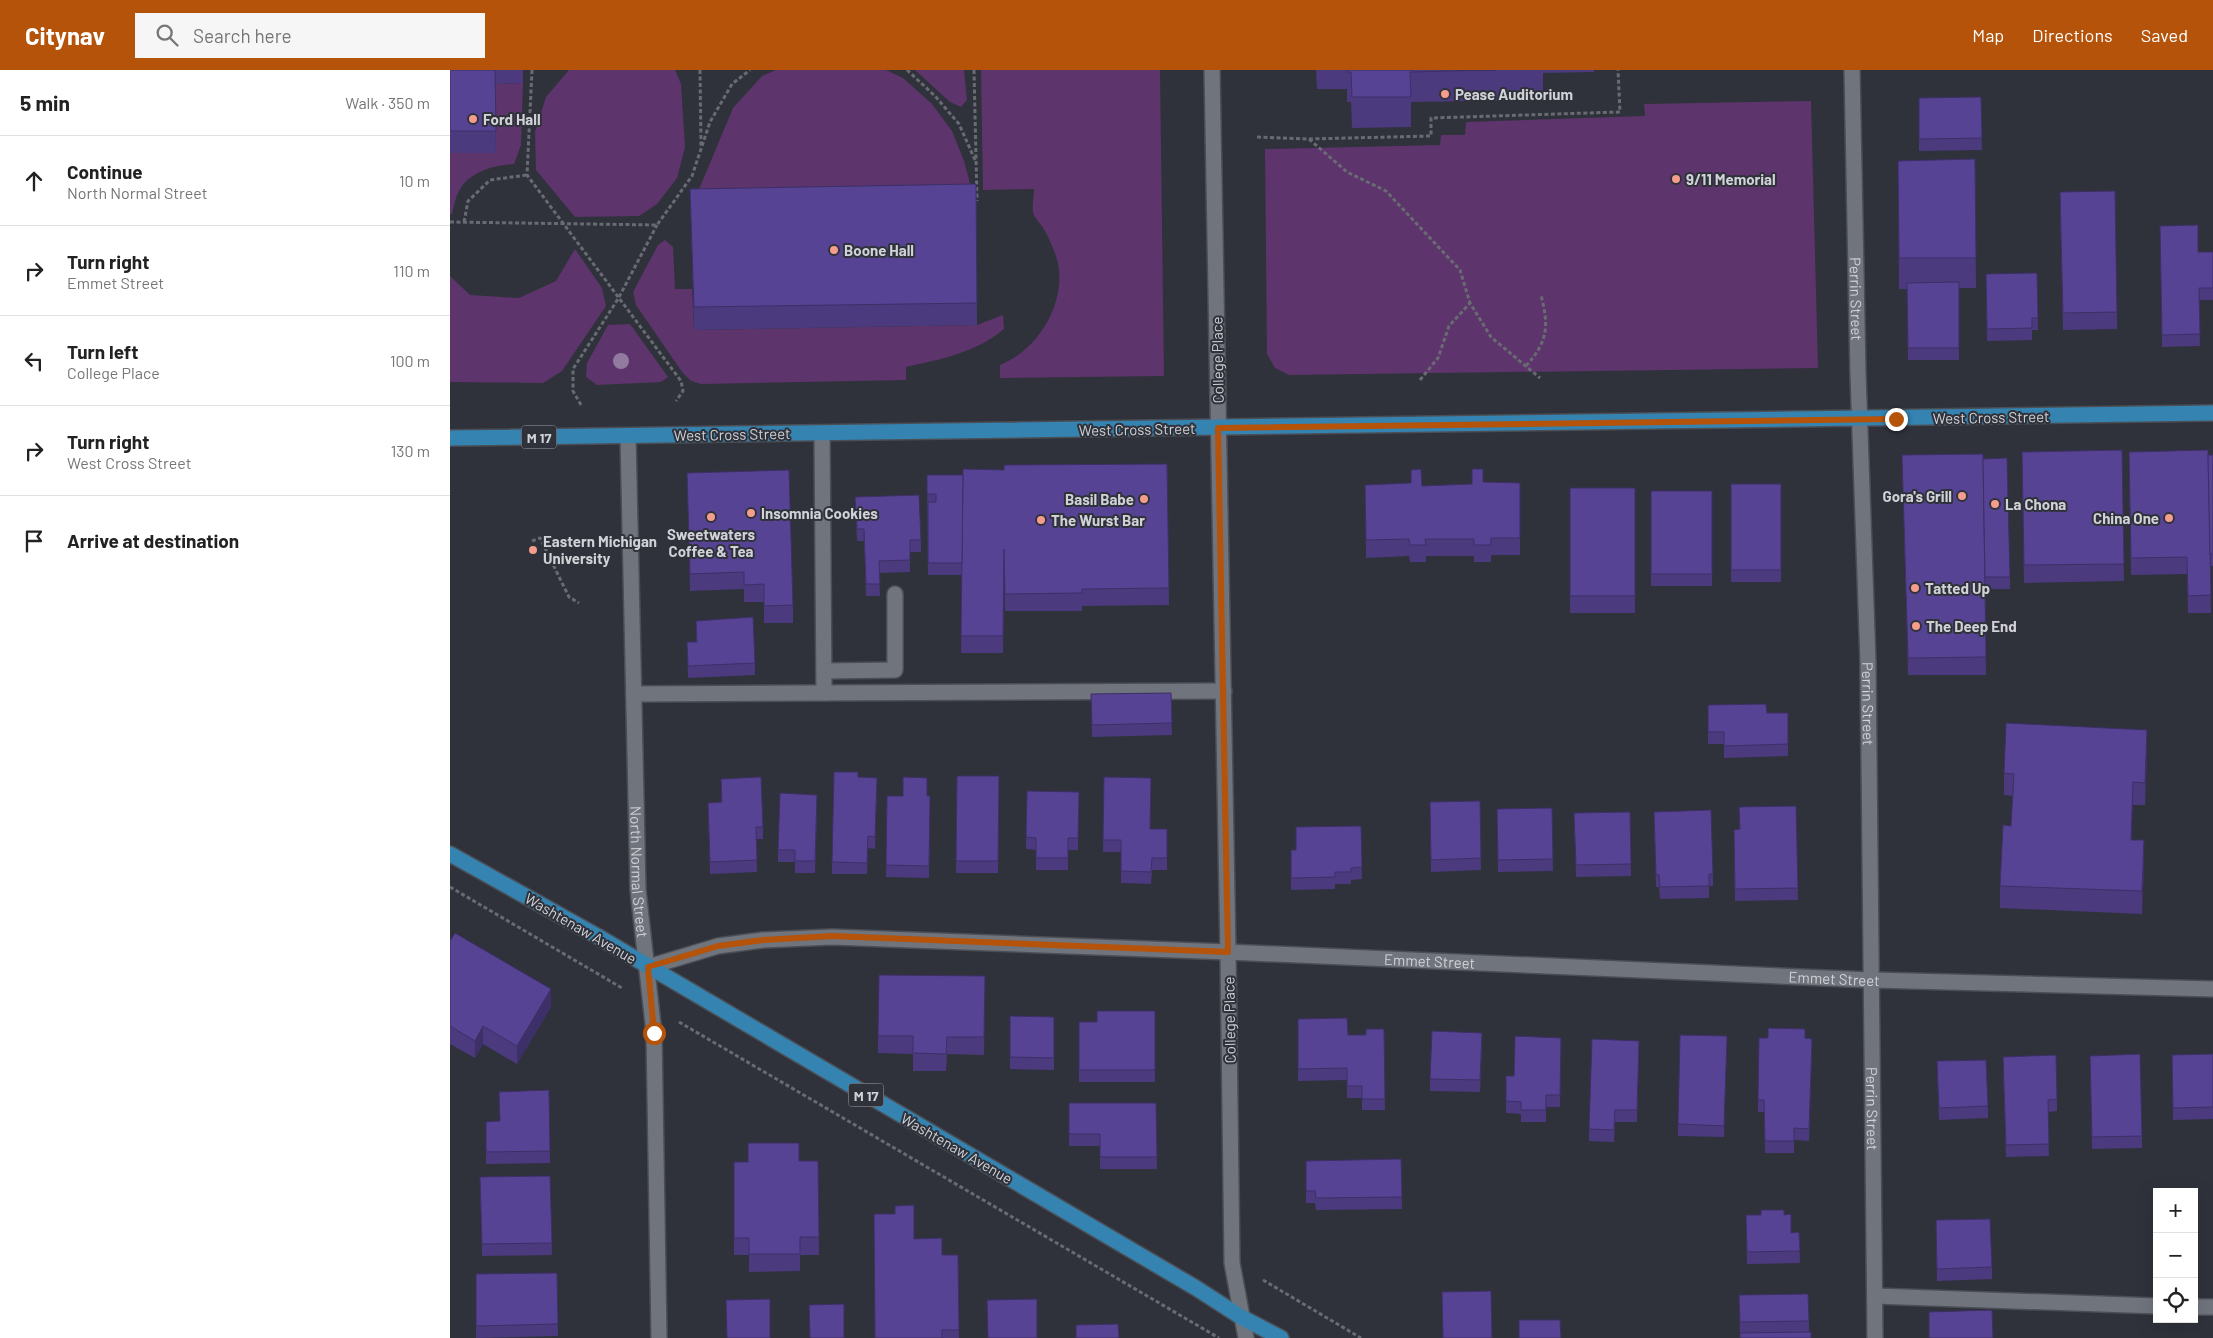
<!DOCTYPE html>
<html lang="en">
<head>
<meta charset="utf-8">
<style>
  body { margin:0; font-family:Barlow,sans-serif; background:#f6f6f6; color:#222 }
  .controls { position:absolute; right:15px; bottom:15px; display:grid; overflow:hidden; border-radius:0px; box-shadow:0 5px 20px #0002 }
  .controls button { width:45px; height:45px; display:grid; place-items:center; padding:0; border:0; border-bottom:1px solid #e0e0e0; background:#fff; color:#222; font:25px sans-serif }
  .stop { position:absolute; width:15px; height:15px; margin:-11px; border:4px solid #b45309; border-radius:50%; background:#fff }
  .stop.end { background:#b45309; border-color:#fff; box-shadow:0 1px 5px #0008 }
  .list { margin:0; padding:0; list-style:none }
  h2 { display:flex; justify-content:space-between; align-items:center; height:65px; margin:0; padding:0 20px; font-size:21px }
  h2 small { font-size:16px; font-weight:400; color:#767676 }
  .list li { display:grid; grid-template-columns:32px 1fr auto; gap:15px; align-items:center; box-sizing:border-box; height:90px; padding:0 20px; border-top:1px solid #e0e0e0 }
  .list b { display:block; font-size:19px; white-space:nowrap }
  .list p { margin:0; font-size:16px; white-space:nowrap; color:#767676 }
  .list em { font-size:16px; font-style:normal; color:#767676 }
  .icon { flex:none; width:28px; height:28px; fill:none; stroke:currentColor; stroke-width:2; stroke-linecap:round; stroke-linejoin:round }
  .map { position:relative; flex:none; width:1763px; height:1268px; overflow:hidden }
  header { display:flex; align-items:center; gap:30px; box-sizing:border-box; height:70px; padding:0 25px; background:#b45309; color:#fff }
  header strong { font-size:24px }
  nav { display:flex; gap:28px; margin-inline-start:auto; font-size:18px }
  .search { width:350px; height:45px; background:#f6f6f6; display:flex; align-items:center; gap:12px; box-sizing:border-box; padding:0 18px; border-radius:0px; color:#767676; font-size:19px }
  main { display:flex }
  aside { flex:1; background:#fff }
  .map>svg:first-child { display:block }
  .green { fill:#5d346c }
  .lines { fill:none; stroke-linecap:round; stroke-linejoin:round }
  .service-casing { stroke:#4b4e54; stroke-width:18 }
  .minor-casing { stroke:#4b4e54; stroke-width:18 }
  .tertiary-casing { stroke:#4b4e54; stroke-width:18 }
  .primary-casing { stroke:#4b4e54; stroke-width:18 }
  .path { stroke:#696b72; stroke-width:3; stroke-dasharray:4 2.5; stroke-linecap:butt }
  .service { stroke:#70747d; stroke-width:15 }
  .minor { stroke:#70747d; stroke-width:15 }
  .tertiary { stroke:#70747d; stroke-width:15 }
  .primary { stroke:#3483b1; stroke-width:15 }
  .tree { fill:#917ca0 }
  .wall { fill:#4b3a7e }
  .shaded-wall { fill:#3d2f67 }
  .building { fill:#574393; stroke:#3d2f67 }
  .route { stroke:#b45309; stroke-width:6 }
  .poi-dot { fill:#f49d8d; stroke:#2f323a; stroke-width:2 }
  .labels { text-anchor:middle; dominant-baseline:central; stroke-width:4; stroke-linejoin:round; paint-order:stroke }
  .shield { fill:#2f323a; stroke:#a0a2a8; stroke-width:1 }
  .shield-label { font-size:14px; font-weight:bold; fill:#d0d2d7 }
  .poi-label { font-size:15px; font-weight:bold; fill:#d0d2d7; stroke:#2f323a; text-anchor:start }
  .street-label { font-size:15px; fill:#d0d2d7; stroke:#2f323a }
</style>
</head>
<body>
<header>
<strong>Citynav</strong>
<div class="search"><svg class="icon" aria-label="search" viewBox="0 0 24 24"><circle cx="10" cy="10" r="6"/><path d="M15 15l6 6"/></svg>Search here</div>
<nav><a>Map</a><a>Directions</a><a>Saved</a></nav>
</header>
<main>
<aside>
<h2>5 min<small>Walk · 350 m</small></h2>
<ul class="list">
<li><svg class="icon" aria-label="ahead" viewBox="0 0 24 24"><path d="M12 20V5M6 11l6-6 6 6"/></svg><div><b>Continue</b><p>North Normal Street</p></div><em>10 m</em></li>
<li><svg class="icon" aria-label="right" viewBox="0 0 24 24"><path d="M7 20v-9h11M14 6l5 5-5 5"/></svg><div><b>Turn right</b><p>Emmet Street</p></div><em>110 m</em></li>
<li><svg class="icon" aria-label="left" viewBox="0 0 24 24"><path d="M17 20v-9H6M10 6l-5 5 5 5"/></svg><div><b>Turn left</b><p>College Place</p></div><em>100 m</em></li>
<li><svg class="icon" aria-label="right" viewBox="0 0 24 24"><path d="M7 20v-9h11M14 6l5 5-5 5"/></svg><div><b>Turn right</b><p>West Cross Street</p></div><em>130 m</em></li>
<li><svg class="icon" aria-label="arrive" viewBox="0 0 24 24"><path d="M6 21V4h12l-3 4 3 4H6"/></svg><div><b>Arrive at destination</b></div></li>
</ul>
</aside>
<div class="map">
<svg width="1763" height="1268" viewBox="0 0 1763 1268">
  <rect width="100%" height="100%" fill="#2f323a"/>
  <g class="green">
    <path d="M119 0H225L231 14 235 77 227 108 207 134 189 146 125 147 86 100 85 62 96 27Z"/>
    <path d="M326 0H436L453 8 482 34 502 61 514 91 526 136 240 141 283 38 312 6Z"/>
    <path d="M465 0H514L517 30 511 37 500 32Z"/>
    <path d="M531 0H710L714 306 550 308V295C589 280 620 228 606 186 603 178 599 168 595 161 592 155 584 148 583 142 582 135 584 126 584 119L533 120Z"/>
    <path d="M73 13 71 75 64 94C44 95 19 102 9 121 5 128 4 137 2 144H0V83H46L45 14Z"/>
    <path d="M1361 31 1368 298 839 305 825 298 817 284 815 79 990 75 991 65H1015L1016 52 1195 46 1194 34Z"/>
    <path d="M215 170 223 177 225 219H242L244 260 527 255 553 245 554 259C525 283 492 289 456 297V310L251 314 241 311 232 302 186 235 183 222 208 175Z"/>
    <path d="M125 179 152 218 156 236 112 301 93 313 0 312V206L20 225 69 228 106 211Z"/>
    <path d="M180 254 218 307 211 312 147 315 136 307 137 293 158 255Z"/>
  </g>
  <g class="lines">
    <defs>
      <g id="service">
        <path d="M372 363 374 623"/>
        <path d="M374 601 445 600V524"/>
        <path d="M184 624 774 621"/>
        <path d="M1425 1226 1707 1236"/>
        <path d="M1744 1237H1763"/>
      </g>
      <g id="minor">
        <path id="s1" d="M1402 0 1408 304 1418 592 1425 1268"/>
        <path id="s2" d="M178 366 188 820 204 963 209 1268"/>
        <path id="s3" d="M796 1268 782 1193 778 882 1422 910 1763 919"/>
      </g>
      <path id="tertiary" d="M198 897 268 876 313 870 382 867 778 882 762 0"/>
      <g id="primary">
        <path d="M0 368 1763 343"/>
        <path d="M0 784 147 866 746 1218 791 1247 831 1268"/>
      </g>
    </defs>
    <use href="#service" class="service-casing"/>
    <use href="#minor" class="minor-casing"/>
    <use href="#tertiary" class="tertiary-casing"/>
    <use href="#primary" class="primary-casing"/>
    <g class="path">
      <path d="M82 0 77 105 231 311 233 321 226 331"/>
      <path d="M250 0 251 77"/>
      <path d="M457 0 485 26 509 54 525 90"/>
      <path d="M524 0 527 131"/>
      <path d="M807 67 858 69 981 66V48L1170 42 1168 0"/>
      <path d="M859 69 897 102 936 121 1010 200 1020 233 1041 267 1090 308"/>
      <path d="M0 152 207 155 242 106 260 52 282 14 300 0"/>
      <path d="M14 152 18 131 40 110 77 105"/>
      <path d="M1076 296C1098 271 1099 257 1091 225"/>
      <path d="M970 310 988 288 999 256 1020 233"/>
      <path d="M131 335 123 321V299L168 229 207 155"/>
      <path d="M82 471 90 468 119 527 129 533"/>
      <path d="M0 817 172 918"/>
      <path d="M229 952 769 1268"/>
      <path d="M813 1210 911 1268"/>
    </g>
    <use href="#service" class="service"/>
    <use href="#minor" class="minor"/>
    <use href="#tertiary" class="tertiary"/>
    <use href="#primary" class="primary"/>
  </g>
  <circle class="tree" cx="171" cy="291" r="8"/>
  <g class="wall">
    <path d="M0 0H73V13L45 14 46 83H0Z"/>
    <path d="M866 0H1144V2L1093 3V30L961 32V57L902 58 901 32H897V19H867Z"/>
    <path d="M1531 27 1532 80 1469 81V28Z"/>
    <path d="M1525 89 1526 218H1509V290H1458L1457 219H1449L1448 91Z"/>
    <path d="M526 114 527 255 244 260 240 119Z"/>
    <path d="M1610 139 1667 242V259L1613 260Z"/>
    <path d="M1710 156 1748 182H1763V230H1749L1750 276 1712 277Z"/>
    <path d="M1587 203 1588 260H1582V270L1537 271 1536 204Z"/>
    <path d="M1672 380 1674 511 1574 513 1572 400Z"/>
    <path d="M1452 385 1533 389 1560 507V519H1535L1536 605H1458Z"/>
    <path d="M1763 385V496H1760L1761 543H1738L1737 504 1681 505 1679 399Z"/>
    <path d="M717 394 719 535 632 536V541H555L554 496 553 583H511L512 505H478L477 405H513L554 400Z"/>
    <path d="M237 403 343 535V553H314V532H294V519L240 521Z"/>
    <path d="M1033 412 1070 413V485H1041V492H1024V486H976V492H960L959 486 916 488 915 415 972 416 1022 414Z"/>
    <rect x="1281" y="414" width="50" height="98"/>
    <rect x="1120" y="418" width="65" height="125"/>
    <rect x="1201" y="421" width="61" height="95"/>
    <path d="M405 427 471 470V482H460V502L429 503 430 526H416L414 471H407Z"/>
    <path d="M246 551 305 593V605L238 608 237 572H246Z"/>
    <path d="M721 623 722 665 642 667 641 624Z"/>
    <path d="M1258 635 1317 643H1338V686L1274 688V674H1258Z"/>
    <path d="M1697 682 1695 735H1683L1681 770 1694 793 1692 844 1550 838V816L1561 756 1563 726 1554 725V703Z"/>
    <path d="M507 706H549L548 803H506Z"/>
    <path d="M408 707 427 708 425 779 418 778 417 804H382V792Z"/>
    <path d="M654 707 701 759H717V800H702L701 814 671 813V782H653Z"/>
    <path d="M271 709 313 757V769H306L307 802 260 804 258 733 271 732Z"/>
    <path d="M629 722 628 780H618V800H586V780L576 779V767Z"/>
    <path d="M437 726H480L479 808 436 807Z"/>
    <path d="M1030 731 1031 800 981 802 980 732Z"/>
    <path d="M1346 736 1348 830 1285 831 1284 772 1290 759Z"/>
    <path d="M367 737 365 803H345V792H328V780Z"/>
    <path d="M1102 738 1103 801 1048 802 1047 739Z"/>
    <path d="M1180 742 1181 806 1126 807 1124 743Z"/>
    <path d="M1204 742 1263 804V816H1259V828L1210 829 1209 817H1206Z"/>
    <path d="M911 756 912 809 901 810V814H885V819L841 820V780H846Z"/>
    <path d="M0 871 101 937 67 994 33 974 25 988 0 974Z"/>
    <path d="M535 906 534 985 497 984 496 1001H463V984L428 983V966Z"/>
    <path d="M705 941V1012H629V952H647Z"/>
    <path d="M560 946 604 947V1000L560 999Z"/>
    <path d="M848 949 898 965H916L934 959 935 1040H912V1028H897V1010L848 1011Z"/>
    <path d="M1277 966 1274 1067 1228 1066V1054Z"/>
    <path d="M1111 968 1110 1037H1096V1052H1071V1044L1056 1043V1031L1064 1006Z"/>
    <path d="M1355 968 1362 981 1359 1071 1344 1070V1083H1315L1314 1042H1308V1030Z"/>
    <path d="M1032 975 1030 1022 980 1021V1009Z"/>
    <path d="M1189 982 1187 1052H1165L1164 1072 1139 1071V1059Z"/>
    <path d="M1763 984V1049L1723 1050 1722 985Z"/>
    <path d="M1640 998 1692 1066V1078L1642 1079Z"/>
    <path d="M1553 999 1607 1029V1041L1598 1042 1599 1086 1556 1087Z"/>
    <path d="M1487 1003 1538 1036V1048L1489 1050Z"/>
    <path d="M99 1020 100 1093 36 1094V1052L50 1051Z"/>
    <path d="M619 1033H706L707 1099H650V1076H619Z"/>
    <path d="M298 1073 349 1091H368L369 1185H350V1201L299 1202V1185H284V1092H298Z"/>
    <path d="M951 1089 952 1139 866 1140 865 1133H856V1091Z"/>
    <path d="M100 1106 102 1185 32 1186 30 1107Z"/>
    <path d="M1311 1140 1334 1145 1341 1163 1349 1162 1350 1193 1297 1194 1296 1145H1311Z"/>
    <path d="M1486 1162 1542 1197V1209L1487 1211Z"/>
    <path d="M464 1169 492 1185H508L509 1268H425Z"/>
    <path d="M107 1203 108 1266 26 1268V1204Z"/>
    <path d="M1289 1225 1359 1251V1262L1290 1268Z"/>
  </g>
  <g class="shaded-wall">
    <path d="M1697 660V682L1695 735V713Z"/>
    <path d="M1683 712V735L1681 792V770Z"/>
    <path d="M1694 770V793L1692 844V821Z"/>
    <path d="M101 919V937L67 994V976Z"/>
    <path d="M33 956V974L25 988V971Z"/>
  </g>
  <g class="building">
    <path d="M0 0H45L46 61H0Z"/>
    <path d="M897 0H1046L960 2 961 27H902L901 2H897Z"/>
    <path d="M1531 27 1532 68 1469 69V28Z"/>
    <path d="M1525 89 1526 188H1449L1448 91Z"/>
    <path d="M526 114 527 233 244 237 240 119Z"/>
    <path d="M1665 121 1667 242 1613 243 1610 122Z"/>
    <path d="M1748 155V182H1763V218H1749L1750 264 1712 265 1710 156Z"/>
    <path d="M1587 203 1588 248H1582V258L1537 259 1536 204Z"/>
    <path d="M1509 212V278H1458L1457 213Z"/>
    <path d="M1672 380 1674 494 1574 495 1572 382Z"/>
    <path d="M1758 380 1761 525 1738 526 1737 487 1681 488 1679 382Z"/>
    <path d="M1533 384 1536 587 1458 588 1452 385Z"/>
    <path d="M1758 385H1763V484H1760Z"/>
    <path d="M1557 388 1560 507H1535L1533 389Z"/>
    <path d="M717 394 719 518 632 519V523L555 524 554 479 553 566H511L513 399 554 400V395Z"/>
    <path d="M971 399 972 416 1022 414V399H1033V412L1070 413V468H1041V475H1024V469H975L976 475H960L959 469 916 470 915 415 961 413V400Z"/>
    <path d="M339 400 343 535 314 536V514L294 515V502L240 504 237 403Z"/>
    <path d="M477 405H513L512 493H478V432H486V424H477Z"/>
    <rect x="1281" y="414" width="50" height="86"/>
    <rect x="1120" y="418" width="65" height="108"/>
    <rect x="1201" y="421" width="61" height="83"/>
    <path d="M469 425 471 470H460V490L429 491 430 514H416L414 459H407L405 427Z"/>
    <path d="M303 547 305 593 238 596 237 572H247L246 551Z"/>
    <path d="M721 623 722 653 642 655 641 624Z"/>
    <path d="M1316 634 1317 643H1338V674L1274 676V662H1258V635Z"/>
    <path d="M1556 653 1697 660 1695 713 1683 712 1681 770H1694L1692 821 1550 816 1553 755 1561 756 1564 704 1554 703Z"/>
    <path d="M384 702H408V707L427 708 425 767 418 766 417 793 382 792Z"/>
    <path d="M507 706H549L548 791H506Z"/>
    <path d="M311 707 313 757H306L307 790 260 792 258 733 272 732 271 709Z"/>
    <path d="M453 707 477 708V726H480L479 796 436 795 437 726H453Z"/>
    <path d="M654 707 701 708 700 759H717V788H702L701 802 671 801V770H653Z"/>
    <path d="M577 721 629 722 628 768H618V788H586V768L576 767Z"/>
    <path d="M330 723 367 725 365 791H345V780H328Z"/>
    <path d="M1030 731 1031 788 981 790 980 732Z"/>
    <path d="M1346 736 1348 818 1285 819 1284 760 1290 759 1289 737Z"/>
    <path d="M1102 738 1103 789 1048 790 1047 739Z"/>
    <path d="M1261 740 1263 804H1259V816L1210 817 1209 805H1206L1204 742Z"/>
    <path d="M1180 742 1181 794 1126 795 1124 743Z"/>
    <path d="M911 756 912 797 901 798V802H885V807L841 808V780H846V757Z"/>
    <path d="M5 863 101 919 67 976 33 956 25 971 0 956V871Z"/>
    <path d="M429 905 535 906 534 967H497L496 984 463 983V966H428Z"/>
    <path d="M647 941H705V1000H629V952H647Z"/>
    <path d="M560 946 604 947V988L560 987Z"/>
    <path d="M897 948 898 965H916V959H934L935 1029H912V1016H897V998L848 999V949Z"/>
    <path d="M1318 958 1355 959V968L1362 969 1359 1059 1344 1058V1071H1315L1314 1030H1308L1309 968H1318Z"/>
    <path d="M982 961 1032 963 1030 1010 980 1009Z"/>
    <path d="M1230 965 1277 966 1274 1056 1228 1054Z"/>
    <path d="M1065 966 1111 968 1110 1025H1096V1040H1071V1032L1056 1031V1006H1064Z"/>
    <path d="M1142 969 1189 971 1187 1040H1165L1164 1060 1139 1059Z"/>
    <path d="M1690 984 1692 1066 1642 1067 1640 986Z"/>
    <path d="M1763 984V1037L1723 1038 1722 985Z"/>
    <path d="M1606 985 1607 1029 1598 1030 1599 1074 1556 1075 1553 987Z"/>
    <path d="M1536 990 1538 1036 1489 1038 1487 991Z"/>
    <path d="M99 1020 100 1081 36 1082V1052L50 1051 49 1022Z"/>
    <path d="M619 1033H706L707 1087H650V1064H619Z"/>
    <path d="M298 1073H349V1091H368L369 1167H350V1184H299V1168H284V1092H298Z"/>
    <path d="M951 1089 952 1127 866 1128 865 1121H856V1091Z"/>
    <path d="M100 1106 102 1173 32 1174 30 1107Z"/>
    <path d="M464 1135V1169L492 1168V1185H508L509 1260H492V1268H425L424 1144H445V1136Z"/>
    <path d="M1311 1140H1334V1145L1341 1144V1163L1349 1162 1350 1181 1297 1182 1296 1145H1311Z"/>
    <path d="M1540 1149 1542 1197 1487 1199 1486 1150Z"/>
    <path d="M107 1203 108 1254 26 1256V1204Z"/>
    <path d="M1041 1221 1042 1268H993L992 1222Z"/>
    <path d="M1358 1224 1359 1251 1290 1252 1289 1225Z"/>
    <path d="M320 1229V1268H277L276 1230Z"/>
    <path d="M587 1229V1268H538L537 1230Z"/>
    <path d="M394 1234V1268H360L359 1235Z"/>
    <path d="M1542 1240 1543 1268H1479V1242Z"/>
    <path d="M1069 1250H1110L1111 1268H1069Z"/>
    <path d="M668 1254 669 1268H626V1255Z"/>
    <path d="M1361 1262V1268H1290V1263Z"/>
  </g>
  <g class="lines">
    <path class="route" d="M204 963 198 897 268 876 313 870 382 866 778 882 768 358 1446 349"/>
  </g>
  <g class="poi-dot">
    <circle cx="995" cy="24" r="5"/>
    <circle cx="23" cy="49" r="5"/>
    <circle cx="1226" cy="109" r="5"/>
    <circle cx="384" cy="180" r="5"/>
    <circle cx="1512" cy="426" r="5"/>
    <circle cx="694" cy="429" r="5"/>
    <circle cx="1545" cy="434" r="5"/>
    <circle cx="301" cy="443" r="5"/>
    <circle cx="261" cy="447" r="5"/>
    <circle cx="1719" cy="448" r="5"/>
    <circle cx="591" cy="450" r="5"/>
    <circle cx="83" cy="480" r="5"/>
    <circle cx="1465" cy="518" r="5"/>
    <circle cx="1466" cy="556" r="5"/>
  </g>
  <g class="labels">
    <g class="shield">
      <rect x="71.5" y="355.5" width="35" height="23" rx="4"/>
      <rect x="398.5" y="1013.5" width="35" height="23" rx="4"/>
    </g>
    <g class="shield-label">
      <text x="89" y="367">M 17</text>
      <text x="416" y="1025">M 17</text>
    </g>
    <g class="poi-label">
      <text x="1005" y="24">Pease Auditorium</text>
      <text x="33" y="49">Ford Hall</text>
      <text x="1236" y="109">9/11 Memorial</text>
      <text x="394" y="180">Boone Hall</text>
      <text x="1502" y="426" text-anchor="end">Gora's Grill</text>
      <text x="684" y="429" text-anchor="end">Basil Babe</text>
      <text x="1555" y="434">La Chona</text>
      <text x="311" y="443">Insomnia Cookies</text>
      <text x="1709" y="448" text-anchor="end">China One</text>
      <text x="601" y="450">The Wurst Bar</text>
      <text x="261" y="464" text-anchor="middle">Sweetwaters<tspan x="261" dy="17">Coffee &amp; Tea</tspan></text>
      <text x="93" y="471">Eastern Michigan<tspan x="93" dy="17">University</tspan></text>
      <text x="1475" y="518">Tatted Up</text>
      <text x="1476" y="556">The Deep End</text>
    </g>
    <g class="street-label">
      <text stroke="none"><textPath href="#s1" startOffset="229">Perrin Street</textPath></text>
      <text transform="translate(767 290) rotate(-91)">College Place</text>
      <text transform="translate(1541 347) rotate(-1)">West Cross Street</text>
      <text transform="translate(687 359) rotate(-1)">West Cross Street</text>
      <text transform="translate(282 364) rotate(-1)">West Cross Street</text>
      <text stroke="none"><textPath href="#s1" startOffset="634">Perrin Street</textPath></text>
      <text stroke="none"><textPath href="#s2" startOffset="436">North Normal Street</textPath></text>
      <text transform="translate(131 858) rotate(30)">Washtenaw Avenue</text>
      <text stroke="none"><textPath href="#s3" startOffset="589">Emmet Street</textPath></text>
      <text stroke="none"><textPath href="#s3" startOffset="994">Emmet Street</textPath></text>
      <text transform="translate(779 950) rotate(-91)">College Place</text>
      <text stroke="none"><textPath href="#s1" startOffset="1039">Perrin Street</textPath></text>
      <text transform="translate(507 1078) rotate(30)">Washtenaw Avenue</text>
    </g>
  </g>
</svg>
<div class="controls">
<button>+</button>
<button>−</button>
<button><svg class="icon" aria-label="locate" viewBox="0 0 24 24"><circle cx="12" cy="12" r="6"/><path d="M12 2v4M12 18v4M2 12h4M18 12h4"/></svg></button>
</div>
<div class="stop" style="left:204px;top:963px"></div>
<div class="stop end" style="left:1446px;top:349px"></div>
</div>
</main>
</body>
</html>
